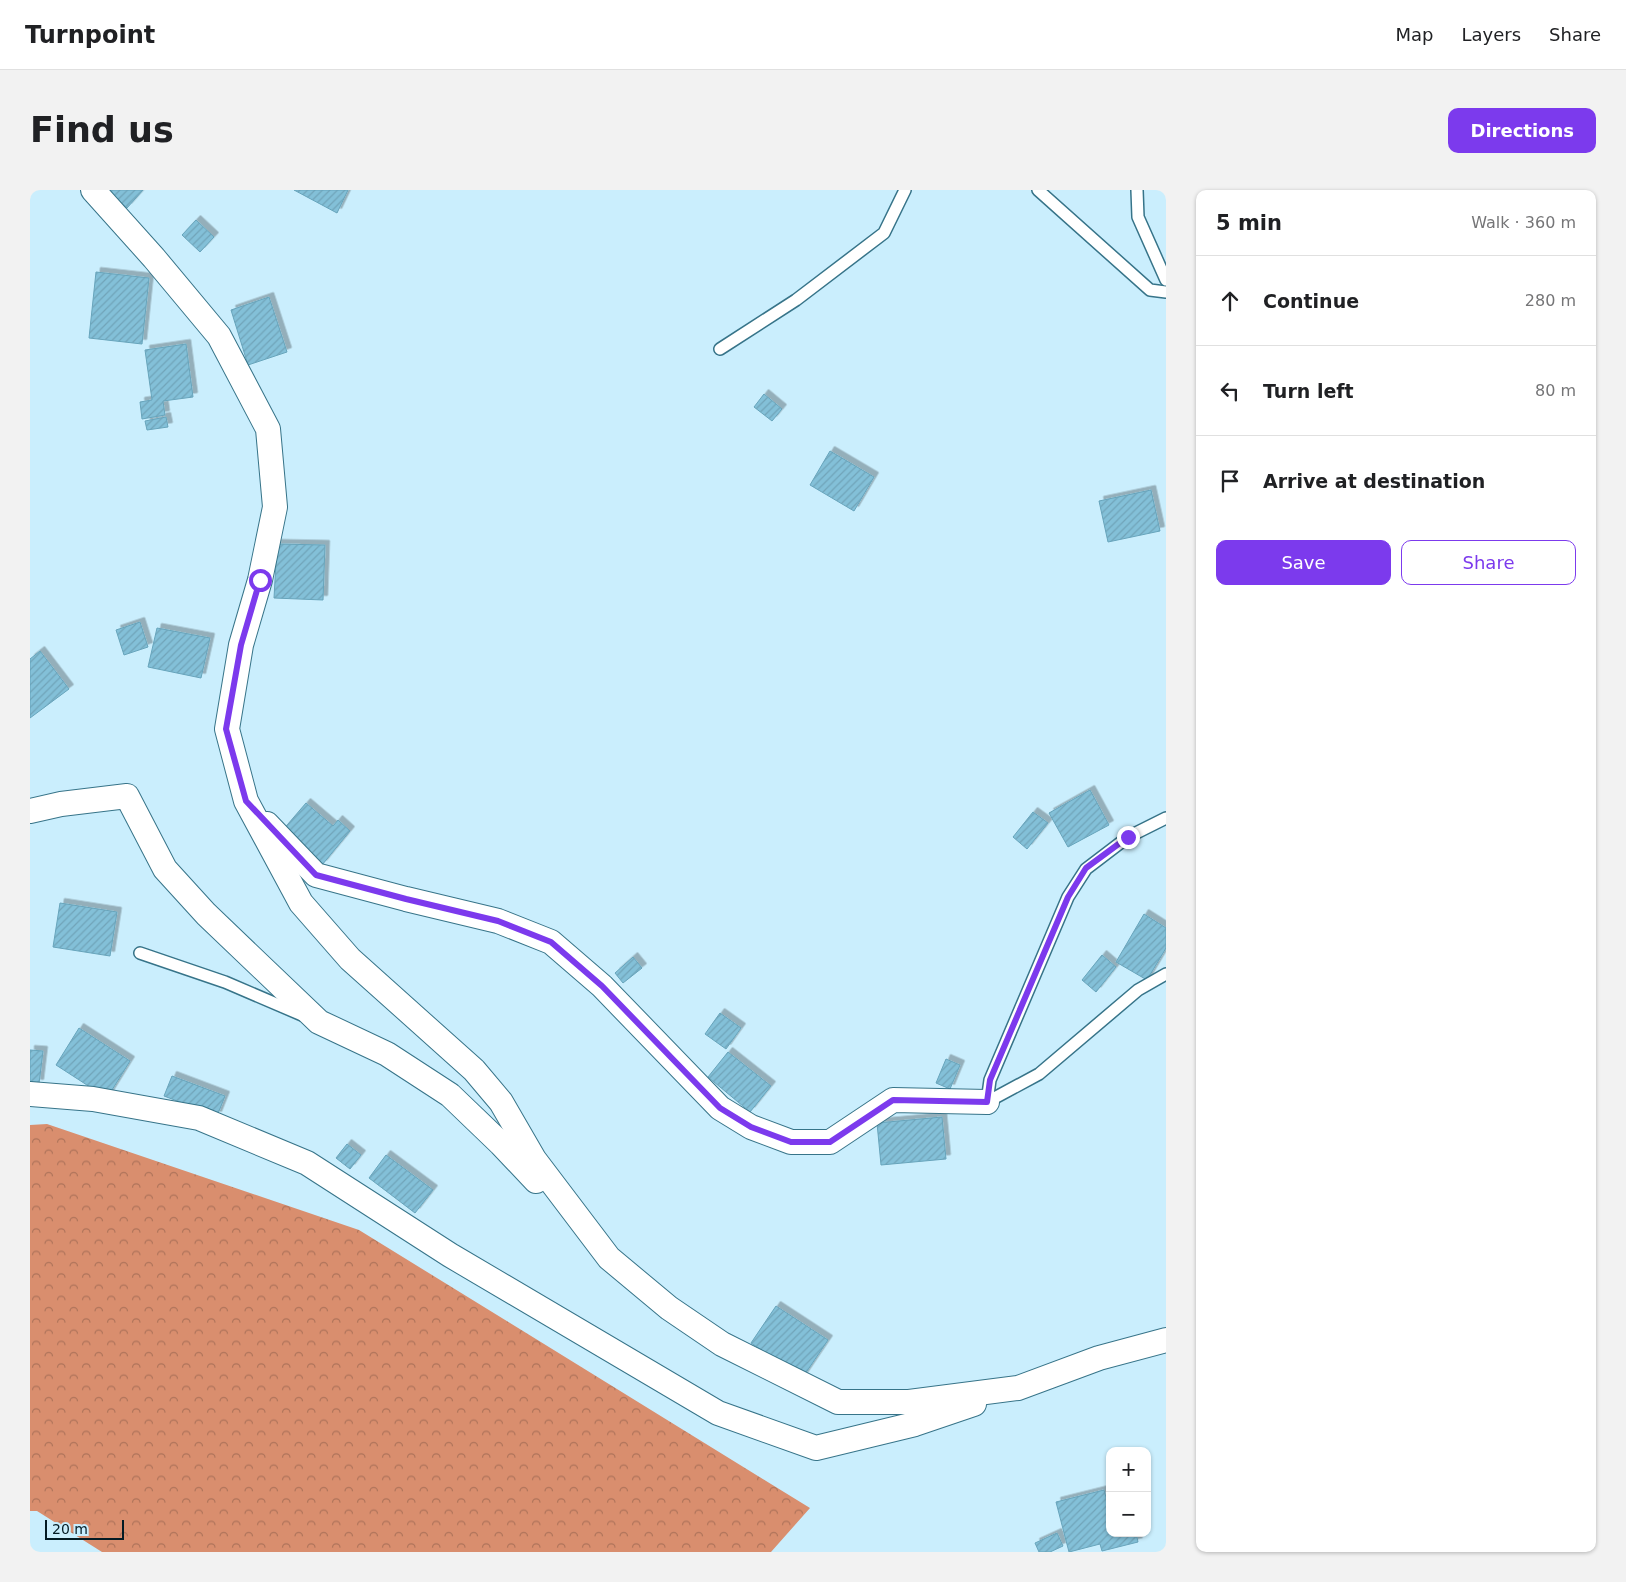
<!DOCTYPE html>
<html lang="en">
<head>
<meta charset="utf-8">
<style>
  body { margin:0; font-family:"DejaVu Sans",sans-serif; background:#f2f2f2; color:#202124 }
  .controls { position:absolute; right:15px; bottom:15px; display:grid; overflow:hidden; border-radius:10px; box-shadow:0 1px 4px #0004 }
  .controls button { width:45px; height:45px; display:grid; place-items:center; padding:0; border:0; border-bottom:1px solid #e0e0e0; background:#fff; color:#202124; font:25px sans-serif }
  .scale { position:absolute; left:15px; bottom:12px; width:79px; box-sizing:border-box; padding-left:5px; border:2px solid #031b24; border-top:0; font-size:14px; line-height:18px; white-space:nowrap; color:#031b24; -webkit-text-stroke:4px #caeefd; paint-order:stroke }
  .stop { position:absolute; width:15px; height:15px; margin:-11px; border:4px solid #7c3aed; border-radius:50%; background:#fff }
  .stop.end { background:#7c3aed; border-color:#fff; box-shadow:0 1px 5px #0008 }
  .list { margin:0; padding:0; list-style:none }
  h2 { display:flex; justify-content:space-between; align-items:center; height:65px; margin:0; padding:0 20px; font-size:21px }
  h2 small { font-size:16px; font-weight:400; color:#757577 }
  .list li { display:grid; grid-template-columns:32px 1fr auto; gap:15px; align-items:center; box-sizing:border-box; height:90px; padding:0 20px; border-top:1px solid #e0e0e0 }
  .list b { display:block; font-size:19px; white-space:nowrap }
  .list em { font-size:16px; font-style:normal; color:#757577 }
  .actions { display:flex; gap:10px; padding:15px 20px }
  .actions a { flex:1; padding:11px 0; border:1px solid #7c3aed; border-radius:10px; text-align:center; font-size:18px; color:#7c3aed }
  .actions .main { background:#7c3aed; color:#fff }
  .icon { flex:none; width:28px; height:28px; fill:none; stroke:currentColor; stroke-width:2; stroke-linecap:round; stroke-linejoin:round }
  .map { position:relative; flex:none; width:1136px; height:1362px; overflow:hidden; border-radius:10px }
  header { display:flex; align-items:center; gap:30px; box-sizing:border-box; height:70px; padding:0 25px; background:#fff; border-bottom:1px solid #e0e0e0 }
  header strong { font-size:24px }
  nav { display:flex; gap:28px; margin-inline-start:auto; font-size:18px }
  .intro { display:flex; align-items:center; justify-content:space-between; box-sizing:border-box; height:120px; padding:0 30px }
  h1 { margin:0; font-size:35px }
  .button { padding:12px 22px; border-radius:10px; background:#7c3aed; color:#fff; font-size:18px; font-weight:700 }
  main { display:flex; gap:30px; padding:0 30px }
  aside { flex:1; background:#fff; border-radius:10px; box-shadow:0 1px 4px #0004 }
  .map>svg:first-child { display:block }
  .forest { fill:url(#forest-crowns) }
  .building { fill:url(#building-hatch); stroke:#67a4bb; filter:url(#shadow) }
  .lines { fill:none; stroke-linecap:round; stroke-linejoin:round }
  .lane-casing { stroke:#377489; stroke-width:14 }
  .street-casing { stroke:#377489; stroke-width:26 }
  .lane { stroke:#fff; stroke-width:11 }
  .street { stroke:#fff; stroke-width:24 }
  .route { stroke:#7c3aed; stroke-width:6 }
</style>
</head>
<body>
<header>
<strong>Turnpoint</strong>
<nav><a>Map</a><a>Layers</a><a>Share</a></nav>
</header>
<div class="intro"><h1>Find us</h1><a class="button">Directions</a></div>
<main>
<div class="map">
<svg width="1136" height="1362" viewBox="0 0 1136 1362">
  <defs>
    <pattern id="forest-crowns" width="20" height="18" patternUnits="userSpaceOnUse" patternTransform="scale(1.25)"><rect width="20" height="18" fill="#d98e6e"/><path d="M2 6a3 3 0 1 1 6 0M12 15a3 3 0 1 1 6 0" fill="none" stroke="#ae735a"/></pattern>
    <pattern id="building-hatch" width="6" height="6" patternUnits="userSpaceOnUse" patternTransform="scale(1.25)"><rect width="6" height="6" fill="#83c0d8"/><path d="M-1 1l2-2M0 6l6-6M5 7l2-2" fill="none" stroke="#70a4b9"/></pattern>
    <filter id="shadow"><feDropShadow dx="4.5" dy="-4.5" stdDeviation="0" flood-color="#0004"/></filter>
  </defs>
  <rect width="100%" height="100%" fill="#caeefd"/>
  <path class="forest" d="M17 934 329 1040 780 1318 741 1362H72L7 1321H0V935Z"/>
  <g class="building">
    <path d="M77 0H113L97 18Z"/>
    <path d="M264 0H318L307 23Z"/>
    <path d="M166 30 184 47 170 62 152 45Z"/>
    <path d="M66 82 119 88 112 154 59 148Z"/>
    <path d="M239 107 257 162 218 175 201 120Z"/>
    <path d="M156 154 163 207 133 211 135 225 112 229 110 212 122 210 115 160Z"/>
    <path d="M734 204 752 219 742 231 724 217Z"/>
    <path d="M136 227 138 237 117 240 115 231Z"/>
    <path d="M800 261 844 287 824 321 780 295Z"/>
    <path d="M1121 300 1130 341 1078 352 1069 311Z"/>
    <path d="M247 354 295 355 293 410 244 408Z"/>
    <path d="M110 432 118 457 94 465 86 440Z"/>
    <path d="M127 438 180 448 171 488 118 477Z"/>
    <path d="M10 461 39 499 0 528V469Z"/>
    <path d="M1060 600 1079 635 1038 657 1019 623Z"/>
    <path d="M276 613 303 636 308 630 320 641 292 675 252 641Z"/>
    <path d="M1003 622 1018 633 997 659 983 647Z"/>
    <path d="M30 713 87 722 80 766 23 757Z"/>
    <path d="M1114 724 1136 738V758L1117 790 1086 772Z"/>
    <path d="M1072 765 1086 777 1066 802 1052 790Z"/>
    <path d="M603 767 612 778 593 793 585 783Z"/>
    <path d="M690 823 711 838 696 859 675 844Z"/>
    <path d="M49 838 100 871 77 908 26 875Z"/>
    <path d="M0 860 13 861 9 894 0 893Z"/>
    <path d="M698 862 741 896 720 922 678 887Z"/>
    <path d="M916 869 930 875 920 899 906 893Z"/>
    <path d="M142 886 195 906 187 926 134 906Z"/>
    <path d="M912 927 916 969 851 975 847 933Z"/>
    <path d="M317 954 331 965 320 979 306 968Z"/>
    <path d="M356 965 403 1000 385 1023 339 988Z"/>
    <path d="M746 1116 798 1150 773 1187 721 1153Z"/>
    <path d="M1074 1300 1080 1322V1343H1106L1108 1352 1072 1361 1070 1354 1039 1362 1026 1312Z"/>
    <path d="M1027 1343 1033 1356 1020 1362H1009L1005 1353Z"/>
  </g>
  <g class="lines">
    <defs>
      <g id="lane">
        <path d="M1008 0 1120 100 1136 102"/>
        <path d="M1107 0 1108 27 1136 90"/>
        <path d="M690 159 766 110 854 43 875 0"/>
        <path d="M110 763 195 792 272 825"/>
        <path d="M957 912 960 890 1038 707 1056 679 1098 647 1136 628"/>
        <path d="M957 912 1009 884 1108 800 1136 784"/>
      </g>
      <g id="street">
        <path d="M63 0 124 68 189 146 238 239 245 317 230 390 211 455 197 539 216 611 271 713 320 769 444 880 471 912 504 969 579 1068 639 1118 692 1154 808 1212H879L988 1198 1069 1168 1136 1150"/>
        <path d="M0 621 31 614 97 606 135 679 176 724 289 832 357 864 420 905 471 954 506 991"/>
        <path d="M237 634 286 685 376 709 468 731 521 752 572 796 690 918 721 937 761 952H800L863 910 957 912"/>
        <path d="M0 904 63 909 169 928 277 973 420 1065 688 1223 786 1258 885 1234 944 1214"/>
      </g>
    </defs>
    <use href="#lane" class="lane-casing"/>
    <use href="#street" class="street-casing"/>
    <use href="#lane" class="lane"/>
    <use href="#street" class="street"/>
  </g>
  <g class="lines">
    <path class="route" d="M230 390 211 455 196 539 216 611 286 685 376 709 468 731 521 752 572 796 690 918 721 937 761 952H800L863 910 957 912 960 890 1038 707 1056 678 1098 647"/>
  </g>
</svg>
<div class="controls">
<button>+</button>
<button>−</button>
</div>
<div class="scale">20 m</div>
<div class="stop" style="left:230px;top:390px"></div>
<div class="stop end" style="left:1098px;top:647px"></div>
</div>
<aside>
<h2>5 min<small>Walk · 360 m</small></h2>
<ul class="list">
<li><svg class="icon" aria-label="ahead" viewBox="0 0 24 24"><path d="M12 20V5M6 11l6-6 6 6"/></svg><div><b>Continue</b></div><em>280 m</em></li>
<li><svg class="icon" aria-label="left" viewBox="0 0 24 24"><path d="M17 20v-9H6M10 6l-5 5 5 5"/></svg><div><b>Turn left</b></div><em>80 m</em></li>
<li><svg class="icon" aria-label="arrive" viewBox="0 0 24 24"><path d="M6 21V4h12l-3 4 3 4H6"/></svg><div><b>Arrive at destination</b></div></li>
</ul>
<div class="actions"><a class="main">Save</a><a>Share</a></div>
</aside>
</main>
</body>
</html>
